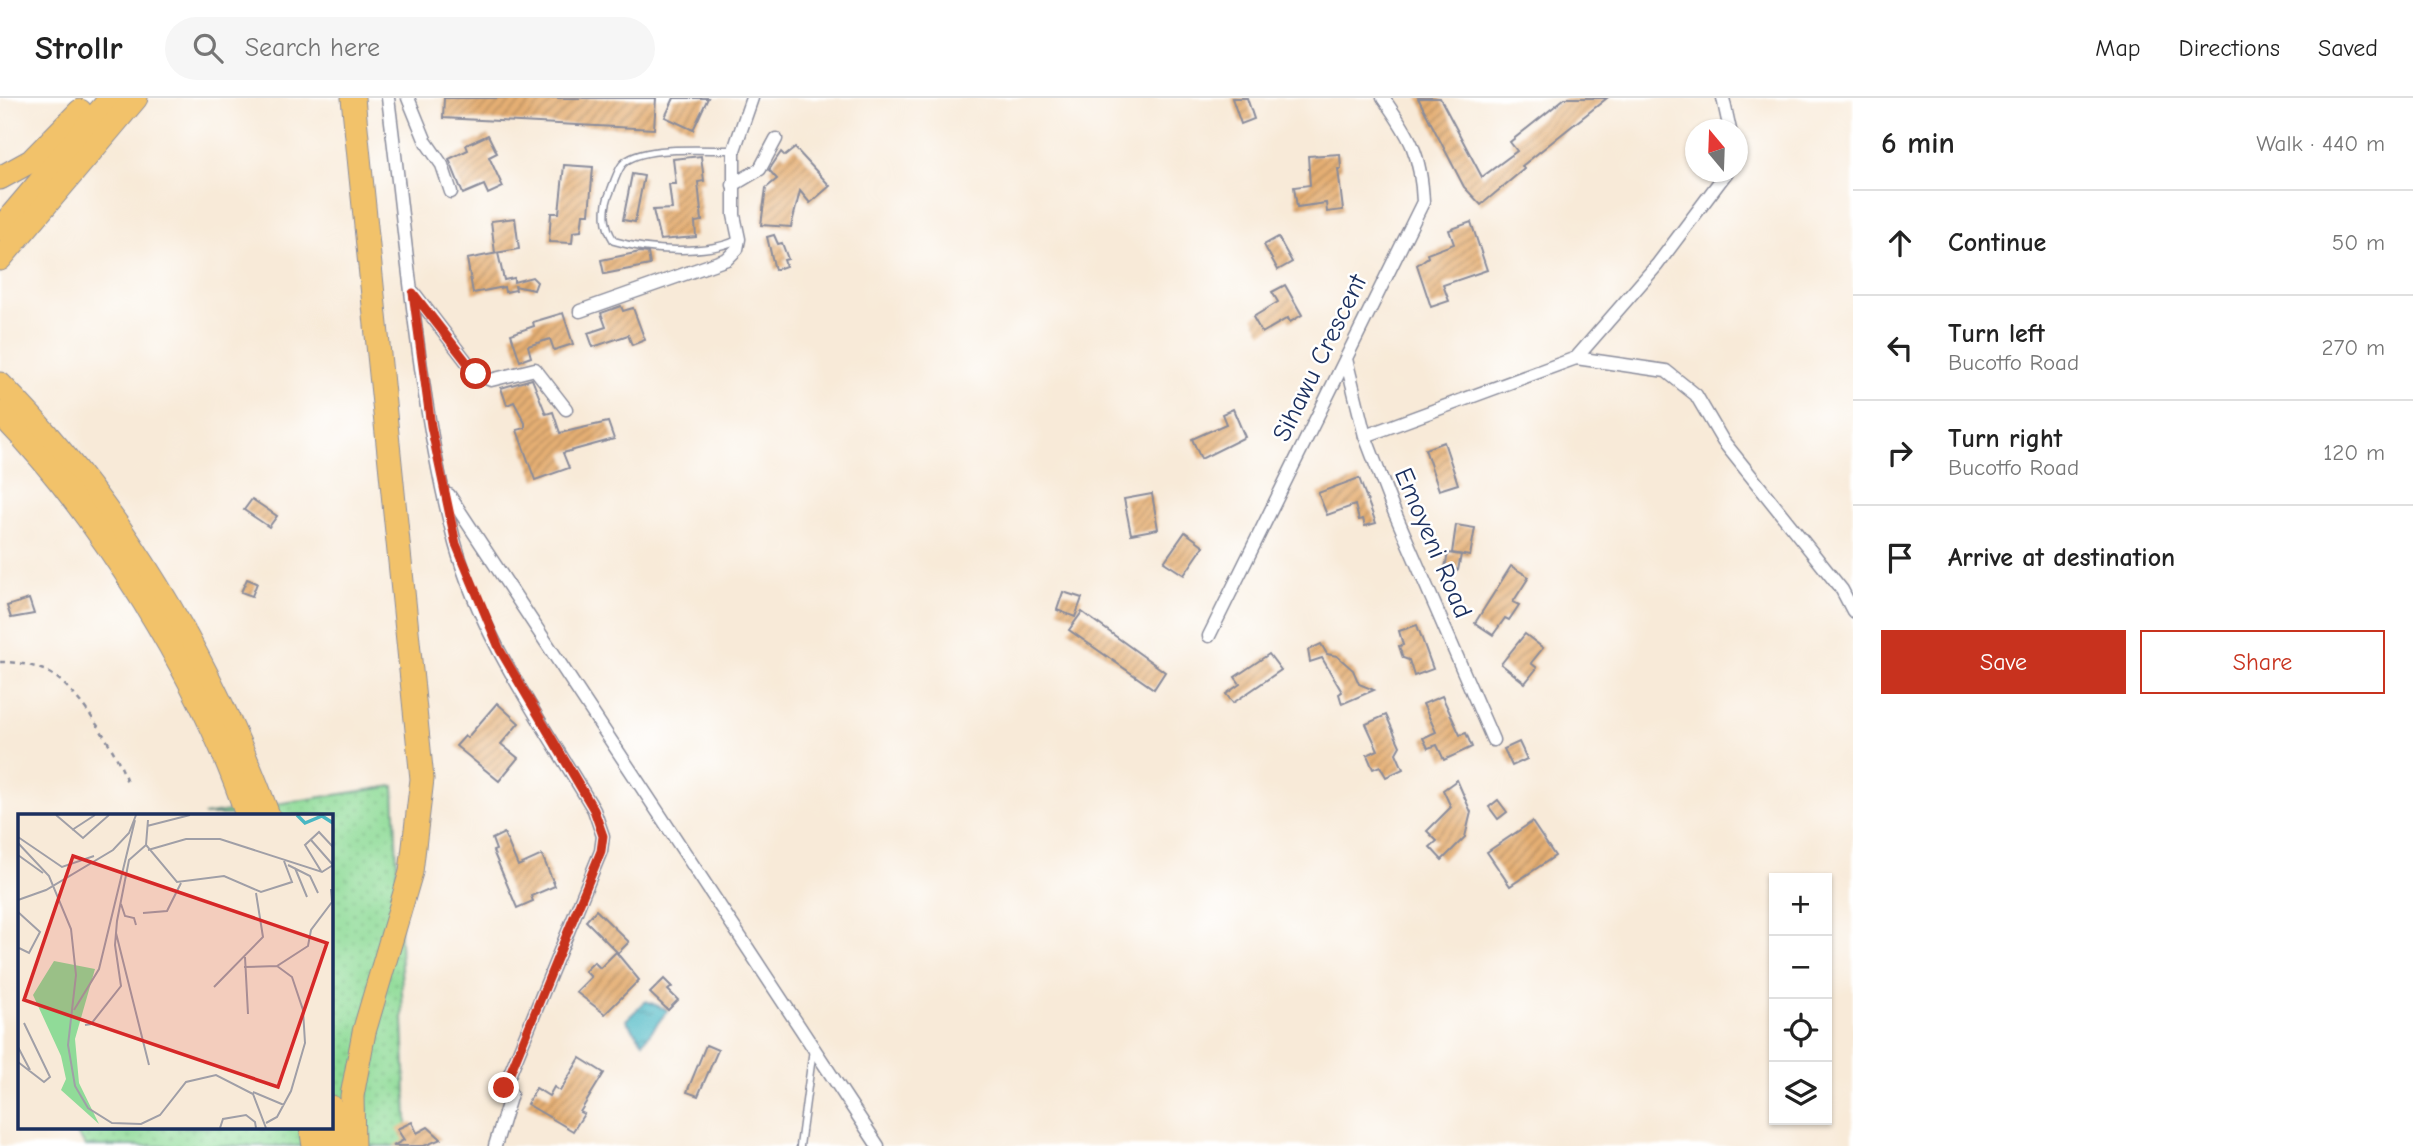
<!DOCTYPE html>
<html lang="en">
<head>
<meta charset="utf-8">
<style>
  body { margin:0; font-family:"Comic Neue",sans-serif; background:#f6f6f6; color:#222 }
  .controls { position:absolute; right:21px; bottom:21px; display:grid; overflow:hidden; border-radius:0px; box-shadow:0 2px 5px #0004 }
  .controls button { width:63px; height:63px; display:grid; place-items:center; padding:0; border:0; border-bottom:2px solid #e0e0e0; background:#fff; color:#222; font:35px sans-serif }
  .compass { position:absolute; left:1685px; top:21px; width:63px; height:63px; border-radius:50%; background:#fff; box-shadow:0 2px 5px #0004; rotate:341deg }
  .stop { position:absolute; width:21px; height:21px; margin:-16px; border:5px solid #c8321e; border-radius:50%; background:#fff }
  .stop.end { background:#c8321e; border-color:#fff; box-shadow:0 2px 7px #0008 }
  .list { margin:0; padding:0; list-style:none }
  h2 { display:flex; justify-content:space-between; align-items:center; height:91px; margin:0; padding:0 28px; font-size:30px }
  h2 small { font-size:23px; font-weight:400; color:#767676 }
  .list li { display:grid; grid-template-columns:46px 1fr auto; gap:21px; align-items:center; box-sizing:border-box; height:105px; padding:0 28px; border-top:2px solid #e0e0e0 }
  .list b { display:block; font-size:26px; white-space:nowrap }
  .list p { margin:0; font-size:23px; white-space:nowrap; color:#767676 }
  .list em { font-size:23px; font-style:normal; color:#767676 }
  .actions { display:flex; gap:14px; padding:21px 28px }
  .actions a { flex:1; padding:16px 0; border:2px solid #c8321e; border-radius:0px; text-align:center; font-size:24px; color:#c8321e }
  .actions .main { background:#c8321e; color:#fff }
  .icon { flex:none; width:38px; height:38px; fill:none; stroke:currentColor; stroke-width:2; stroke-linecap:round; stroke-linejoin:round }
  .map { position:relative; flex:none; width:1853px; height:1048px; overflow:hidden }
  header { display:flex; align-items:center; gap:42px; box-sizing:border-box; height:98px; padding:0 35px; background:#fff; border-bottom:2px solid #e0e0e0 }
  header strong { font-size:33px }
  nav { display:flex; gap:38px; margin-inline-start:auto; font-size:24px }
  .search { width:490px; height:63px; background:#f6f6f6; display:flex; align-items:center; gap:18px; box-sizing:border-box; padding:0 24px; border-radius:38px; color:#767676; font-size:26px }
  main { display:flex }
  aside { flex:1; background:#fff }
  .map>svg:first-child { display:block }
  .grass { fill:url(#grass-dots); stroke:#56857b; stroke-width:2 }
  .water { fill:url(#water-ripples); stroke:#327390; stroke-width:2 }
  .building { fill:url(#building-hatch) }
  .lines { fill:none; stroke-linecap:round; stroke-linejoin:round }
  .service-casing { stroke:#8a8c9b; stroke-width:9 }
  .minor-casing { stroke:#8a8c9b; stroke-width:15 }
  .motorway-casing { stroke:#8a8c9b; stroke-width:25 }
  .path { stroke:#8a8c9b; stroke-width:2.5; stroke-dasharray:5 5; stroke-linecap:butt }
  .service { stroke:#fff; stroke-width:6 }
  .minor { stroke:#fff; stroke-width:12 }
  .motorway { stroke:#f2c26a; stroke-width:23 }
  .route { stroke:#c8321e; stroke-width:9 }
  .labels { text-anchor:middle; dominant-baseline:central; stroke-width:5; stroke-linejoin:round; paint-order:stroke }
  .street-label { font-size:26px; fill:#1b2f5e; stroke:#fff }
  .inset-river { fill:none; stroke:#49b7c3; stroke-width:3.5 }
  .inset-road { fill:none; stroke:#a09fa7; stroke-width:2 }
  .view { fill:#d62828; fill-opacity:0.15; stroke:#d62828; stroke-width:3.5 }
  .inset-edge { fill:none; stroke:#1b2f5e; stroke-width:3.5 }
</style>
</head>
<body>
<header>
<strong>Strollr</strong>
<div class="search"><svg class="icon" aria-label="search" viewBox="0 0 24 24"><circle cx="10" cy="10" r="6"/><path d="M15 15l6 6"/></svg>Search here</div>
<nav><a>Map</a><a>Directions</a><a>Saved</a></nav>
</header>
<main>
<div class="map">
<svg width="1853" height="1048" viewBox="0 0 1853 1048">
  <defs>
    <pattern id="grass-dots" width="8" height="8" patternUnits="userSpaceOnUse" patternTransform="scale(1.75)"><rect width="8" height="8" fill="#90db98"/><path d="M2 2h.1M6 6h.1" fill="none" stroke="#7cbc85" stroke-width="1.8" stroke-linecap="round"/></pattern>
    <pattern id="water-ripples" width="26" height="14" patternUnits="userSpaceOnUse" patternTransform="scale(1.75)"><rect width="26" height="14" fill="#49b7c3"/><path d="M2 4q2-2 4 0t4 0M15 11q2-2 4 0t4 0" fill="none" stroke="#3c95a2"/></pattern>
    <pattern id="building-hatch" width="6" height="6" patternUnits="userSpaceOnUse" patternTransform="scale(1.75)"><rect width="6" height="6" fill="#e5af73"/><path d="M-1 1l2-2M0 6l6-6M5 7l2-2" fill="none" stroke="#b98f62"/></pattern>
  </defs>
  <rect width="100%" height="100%" fill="#fff"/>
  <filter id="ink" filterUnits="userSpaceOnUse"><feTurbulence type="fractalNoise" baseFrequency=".0143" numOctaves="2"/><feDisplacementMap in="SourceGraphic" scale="14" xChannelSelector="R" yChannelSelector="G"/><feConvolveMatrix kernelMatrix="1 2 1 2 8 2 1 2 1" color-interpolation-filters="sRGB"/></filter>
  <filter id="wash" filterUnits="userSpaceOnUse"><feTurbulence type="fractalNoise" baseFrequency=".00686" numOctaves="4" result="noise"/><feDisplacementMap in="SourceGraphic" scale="28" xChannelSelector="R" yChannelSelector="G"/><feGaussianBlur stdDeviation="1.57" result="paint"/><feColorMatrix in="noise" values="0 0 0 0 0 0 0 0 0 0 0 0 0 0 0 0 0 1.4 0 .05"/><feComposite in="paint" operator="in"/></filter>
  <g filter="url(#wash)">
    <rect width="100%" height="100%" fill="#f8ead8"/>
    <path class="grass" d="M394 688 408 1048H86L72 1029H331V717H203Z"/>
    <path class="water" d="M646 903 668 912 643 944 626 922Z"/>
    <g id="blocks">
      <g class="building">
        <path d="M444 0H656L654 31 443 20Z"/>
        <path d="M674 0H708L693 32 665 19Z"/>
        <path d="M1232 0H1247L1254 21 1241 26Z"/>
        <path d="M1418 0H1440L1482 79 1517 53 1510 44 1565 0H1607L1522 68 1524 71 1481 107 1464 89Z"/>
        <path d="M488 37 497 55 489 59 503 89 488 96 484 87 463 96 449 61 468 52 466 47Z"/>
        <path d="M795 50 830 88 810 105 800 93 791 129 761 127 766 90 777 81 769 72 781 54 785 58Z"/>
        <path d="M1340 56 1341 71H1338L1343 112 1327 114 1326 105 1297 109 1294 89 1310 87 1308 58Z"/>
        <path d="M701 58 704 83 698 84 702 123 695 124 696 139 660 142 653 112 672 111 669 86H676L673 61Z"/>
        <path d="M564 67 593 69 589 116H583L581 133 573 134 572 145 549 144 551 115H559Z"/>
        <path d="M632 76 644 78 635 124 623 122Z"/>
        <path d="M515 120 519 151 495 155 491 123Z"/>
        <path d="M1471 124 1487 172 1443 187 1449 203 1431 209 1417 167 1428 159 1427 156 1454 146 1449 132Z"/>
        <path d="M774 137 778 146 782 145 788 161 784 162 786 168 775 172 767 139Z"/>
        <path d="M1278 139 1292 164 1278 172 1264 147Z"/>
        <path d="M640 154 648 155 650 167 604 176 601 162Z"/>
        <path d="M498 155 504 182 514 180V184L532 179 537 184 534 192 515 188 516 192 505 194 504 189 473 195 467 161Z"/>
        <path d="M1285 187 1302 217 1290 224 1288 220 1262 235 1253 219 1278 204 1272 194Z"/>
        <path d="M621 208 623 213 633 210 645 242 632 247 628 237 593 249 588 235 606 229 601 215Z"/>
        <path d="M563 215 573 246 554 252 550 241 528 248 531 259 520 263 511 236 534 228 533 224Z"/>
        <path d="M532 281 546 316 553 314 560 335 608 324 614 341 563 355 569 370 535 382 517 332 525 330V325L514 304 507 307 501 290Z"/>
        <path d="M1233 311 1245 339 1201 361 1192 341 1226 326 1222 316Z"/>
        <path d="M1444 344 1458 386 1439 392 1425 351Z"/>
        <path d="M1359 380 1376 425 1365 428 1363 421 1359 422 1355 407 1327 417 1318 395Z"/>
        <path d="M1152 396 1158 431 1131 436 1124 401Z"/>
        <path d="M252 401 277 418 269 429 244 412Z"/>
        <path d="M1456 427 1475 430 1470 458 1452 455Z"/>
        <path d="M1185 434 1204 448 1184 477 1164 464Z"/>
        <path d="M1448 455 1461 457 1458 472 1445 470Z"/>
        <path d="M1511 468 1529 479 1513 504 1519 507 1509 522 1505 520 1493 537 1475 525Z"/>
        <path d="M247 481 257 485 252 498 241 494Z"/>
        <path d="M1063 494 1082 500 1075 519 1057 512Z"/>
        <path d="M29 501 34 516 11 520 7 508Z"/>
        <path d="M1082 514 1165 574 1154 591 1069 532Z"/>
        <path d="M1417 527 1433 571 1414 578 1409 562 1403 560 1399 548 1403 547 1399 533Z"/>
        <path d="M1525 536 1543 550 1531 565 1537 570 1525 585 1501 566Z"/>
        <path d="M1321 546 1327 556 1337 558 1353 572 1359 586 1374 592 1342 606 1339 596 1342 594 1322 560 1310 564 1308 552Z"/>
        <path d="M1269 556 1281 572 1233 605 1226 596 1240 586 1235 579Z"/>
        <path d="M1442 598 1460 637 1466 635 1472 649 1444 662 1437 647 1428 650 1423 640 1436 634 1423 606Z"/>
        <path d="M497 605 519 625 501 646 518 660 499 683 456 648 465 638 467 640Z"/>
        <path d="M1386 617 1400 648 1396 655 1403 671 1386 679 1380 668 1373 671 1367 657 1378 652 1366 626Z"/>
        <path d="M1519 644 1527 661 1512 668 1504 651Z"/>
        <path d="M1457 682 1471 714 1465 739 1442 762 1430 749 1437 743 1427 733 1451 709 1443 692Z"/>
        <path d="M1498 702 1507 714 1498 721 1489 709Z"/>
        <path d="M1532 724 1555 758 1510 788 1487 754Z"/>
        <path d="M504 735 518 768 542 757 555 788 531 798 533 803 517 810 493 753 496 752 492 741Z"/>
        <path d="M596 812 629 844 618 855 586 823Z"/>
        <path d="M616 854 639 882 605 916 576 894 591 879 585 873 594 864 600 870Z"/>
        <path d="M664 881 672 889 668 892 678 902 668 912 650 895Z"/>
        <path d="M706 947 718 952 698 998 687 994Z"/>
        <path d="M580 960 604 975 580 1014 584 1016 573 1033 527 1006 536 990 549 998 554 989 560 993Z"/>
        <path d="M412 1024 417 1035 428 1029 441 1041 424 1048H393L404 1042 397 1031Z"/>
      </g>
    </g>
  </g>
  <g filter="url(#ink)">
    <use href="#blocks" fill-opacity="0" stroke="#8a8c9b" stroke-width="2"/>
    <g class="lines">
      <defs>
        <g id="service">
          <path d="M734 52C708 53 639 46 622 67 617 74 614 84 611 92 603 110 603 126 614 143 647 153 706 157 737 142"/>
          <path d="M800 1048 813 951"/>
        </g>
        <g id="minor">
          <path d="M388 0C407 145 418 304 455 445 481 541 544 627 594 712L603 738 601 753 504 990 511 996 495 1048"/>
          <path d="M408 0 426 44 442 67 451 94"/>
          <path d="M1723 0 1730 32"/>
          <path d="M733 87 760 71 776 41"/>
          <path d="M414 195 476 276 491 282 535 271 566 311"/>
          <path d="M580 213 727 161 737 151 739 141 734 117V52L752 0"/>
          <path d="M1576 260 1666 273 1696 297 1723 343 1842 492 1853 513"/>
          <path d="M1346 261 1365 338 1391 406 1493 642"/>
          <path d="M1365 338 1576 260 1657 167 1727 74"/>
          <path d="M449 397 878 1048"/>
          <path d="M1209 538 1423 104C1421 56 1410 38 1383 0"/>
        </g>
        <g id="motorway">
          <path d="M353 0 422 681 411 774 364 934 352 998 353 1048"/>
          <path d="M0 80 31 63 80 13"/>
          <path d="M0 131 111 0"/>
          <path d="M0 161 136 0"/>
          <path d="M0 286C120 407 209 558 268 717"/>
          <path d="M0 315C99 417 202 582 247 717"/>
          <path d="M331 1009 335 1048"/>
          <path d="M311 1029 314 1048"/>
        </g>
      </defs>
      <use href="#service" class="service-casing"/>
      <use href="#minor" class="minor-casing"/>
      <use href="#motorway" class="motorway-casing"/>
      <path class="path" d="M0 564C18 564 37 567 53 577 78 593 120 657 127 685"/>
      <use href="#service" class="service"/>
      <use href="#minor" class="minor"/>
      <use href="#motorway" class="motorway"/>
    </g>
  </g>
  <g class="lines" filter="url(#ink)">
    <path class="route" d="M476 276 413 195 431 328 456 446 500 552 594 712 603 738 601 753 504 990"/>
  </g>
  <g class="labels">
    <g class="street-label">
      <text transform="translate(1320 260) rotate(-64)">Sihawu Crescent</text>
      <text transform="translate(1433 445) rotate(67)">Emoyeni Road</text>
    </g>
  </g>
  <g transform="translate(18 716)">
    <rect width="315" height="315" fill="#f8ead8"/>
    <path d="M36 147 77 155 57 225 61 269 81 310 43 276 48 265 43 242 15 181Z" fill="#90db98"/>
    <path class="inset-river" d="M279 1 287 9 304 2 315 9"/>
    <path class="inset-road" d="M38 1 65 24 91 1M130 6 128 31 159 68 206 62 243 78 274 68 266 47M129 12 172 1M54 16 77 1M0 23 44 53 76 42M293 26 315 51M0 29 31 62 53 115 58 161 50 231 57 272 70 294 94 309 123 310 142 301 168 268 198 261 235 280 248 314M130 36 168 25H202L304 58 315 51M0 41 25 59M270 51 292 62 300 79M277 54 289 83M303 57 287 31 301 18 315 33M0 86 28 76 95 36 111 19 118 1M103 90 107 102 116 104 118 111M0 98 22 118 11 139 1 134M125 99 149 97 163 69M98 119 131 251M227 143 230 200M226 153 259 152 290 132 293 116 314 88 313 75M196 173 245 123 238 79M56 196 81 155 117 6M67 211 73 210 103 172 97 131 99 107 111 46 128 31M0 233 12 256M0 248 26 268 32 263 6 209M235 278 266 291M248 309 259 303 273 277 287 229 285 196 274 163 259 152M202 314 205 305 228 301 237 308 238 314"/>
    <path class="view" d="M55 42 309 129 260 273 6 186Z"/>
    <rect width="315" height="315" class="inset-edge"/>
  </g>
</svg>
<div class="controls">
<button>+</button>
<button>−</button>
<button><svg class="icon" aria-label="locate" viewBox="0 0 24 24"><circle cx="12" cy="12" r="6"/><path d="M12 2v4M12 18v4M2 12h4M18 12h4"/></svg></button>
<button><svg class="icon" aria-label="layers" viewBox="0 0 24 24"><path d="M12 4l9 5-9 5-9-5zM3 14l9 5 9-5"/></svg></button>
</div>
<svg class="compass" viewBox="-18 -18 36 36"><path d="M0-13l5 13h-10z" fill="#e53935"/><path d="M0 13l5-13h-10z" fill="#767676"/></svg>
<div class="stop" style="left:476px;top:276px"></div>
<div class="stop end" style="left:504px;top:990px"></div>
</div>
<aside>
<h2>6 min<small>Walk · 440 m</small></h2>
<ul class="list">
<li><svg class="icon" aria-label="ahead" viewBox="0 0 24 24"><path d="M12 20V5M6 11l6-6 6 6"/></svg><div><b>Continue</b></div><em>50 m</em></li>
<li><svg class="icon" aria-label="left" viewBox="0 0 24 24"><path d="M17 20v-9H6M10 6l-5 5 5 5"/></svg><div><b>Turn left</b><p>Bucotfo Road</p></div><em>270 m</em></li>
<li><svg class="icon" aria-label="right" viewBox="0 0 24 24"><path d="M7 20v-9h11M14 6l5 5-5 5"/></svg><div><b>Turn right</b><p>Bucotfo Road</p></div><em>120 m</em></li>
<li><svg class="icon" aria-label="arrive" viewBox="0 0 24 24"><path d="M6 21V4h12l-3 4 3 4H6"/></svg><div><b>Arrive at destination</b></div></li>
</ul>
<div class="actions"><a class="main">Save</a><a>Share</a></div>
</aside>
</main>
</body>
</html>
